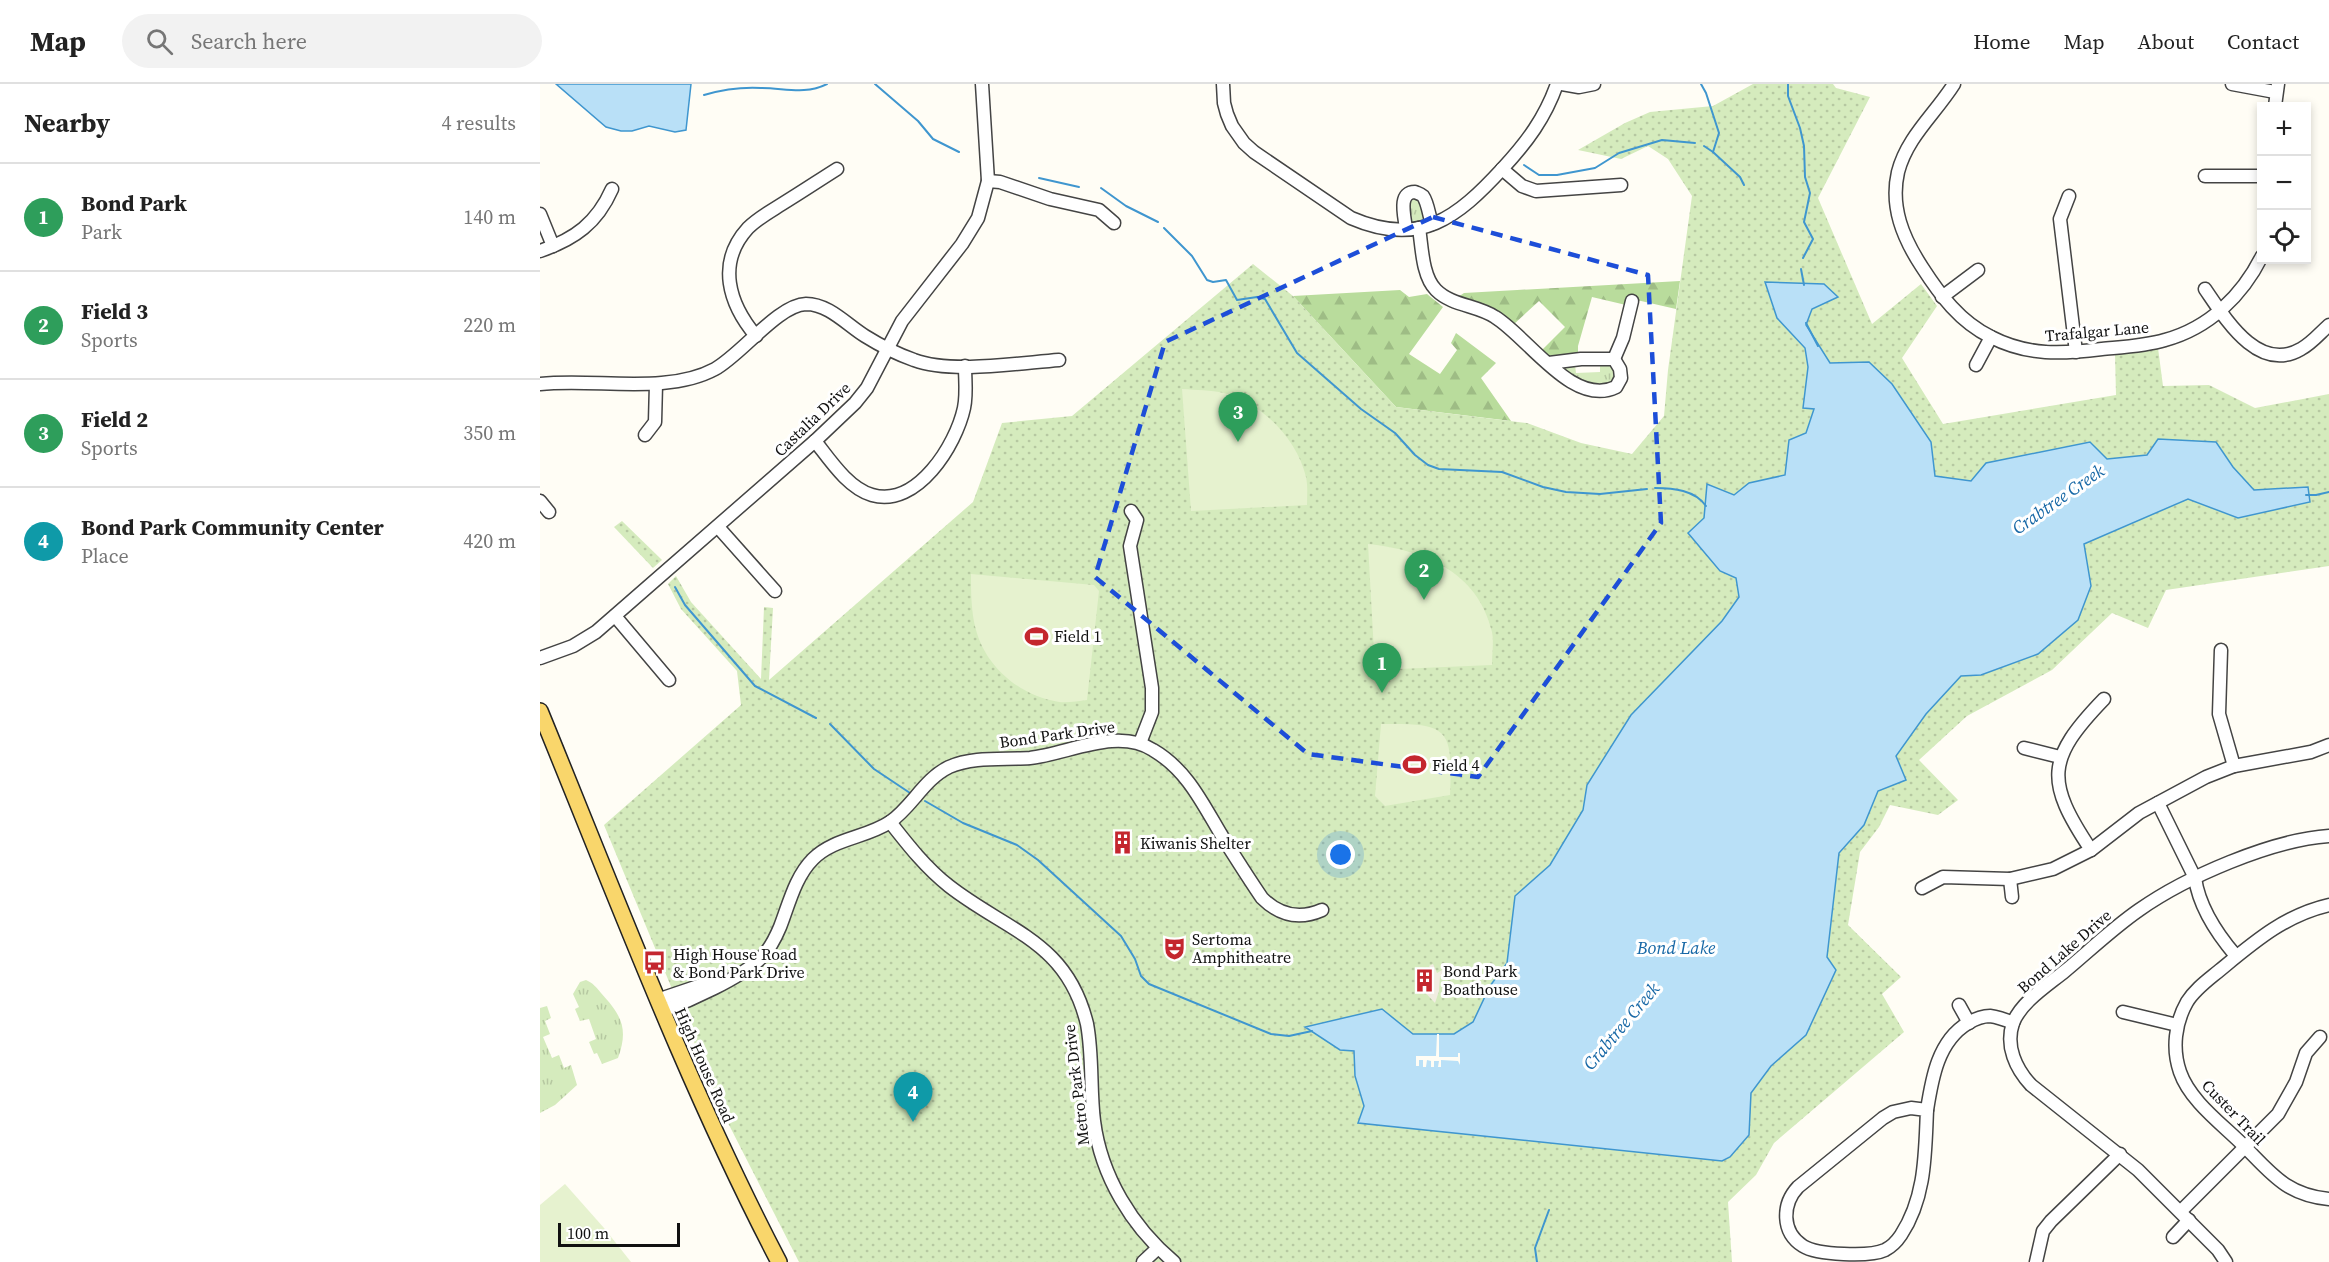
<!DOCTYPE html>
<html lang="en">
<head>
<meta charset="utf-8">
<style>
  body { margin:0; font-family:"Source Serif 4",serif; background:#f2f2f2; color:#222 }
  .controls { position:absolute; right:18px; top:18px; display:grid; overflow:hidden; border-radius:0px; box-shadow:0 3px 9px #0003 }
  .controls button { width:54px; height:54px; display:grid; place-items:center; padding:0; border:0; border-bottom:2px solid #e0e0e0; background:#fff; color:#222; font:30px sans-serif }
  .scale { position:absolute; left:18px; bottom:15px; width:122px; box-sizing:border-box; padding-left:6px; border:3px solid #111; border-top:0; font-size:16px; line-height:21px; white-space:nowrap; color:#111; -webkit-text-stroke:4px #fff; paint-order:stroke }
  .you { position:absolute; left:801px; top:771px; width:21px; height:21px; margin:-15px; border:4px solid #fff; border-radius:50%; background:#1a73e8; box-shadow:0 0 0 9px #1a73e833 }
  .badge { display:grid; place-items:center; width:39px; height:39px; border-radius:50%; background:#1a73e8; color:#fff; font-size:20px; font-weight:700 }
  .pin { position:absolute; translate:-50% -50px; filter:drop-shadow(0 2px 3px #0008) }
  .pin::after { content:''; position:absolute; top:32px; width:21px; height:18px; background:inherit; clip-path:polygon(0 0,100% 0,50% 100%) }
  .list { margin:0; padding:0; list-style:none }
  h2 { display:flex; justify-content:space-between; align-items:center; height:78px; margin:0; padding:0 24px; font-size:26px }
  h2 small { font-size:20px; font-weight:400; color:#767676 }
  .list li { display:grid; grid-template-columns:39px 1fr auto; gap:18px; align-items:center; box-sizing:border-box; height:108px; padding:0 24px; border-top:2px solid #e0e0e0 }
  .list b { display:block; font-size:22px; white-space:nowrap }
  .list p { margin:0; font-size:20px; white-space:nowrap; color:#767676 }
  .list em { font-size:20px; font-style:normal; color:#767676 }
  .icon { flex:none; width:33px; height:33px; fill:none; stroke:currentColor; stroke-width:2; stroke-linecap:round; stroke-linejoin:round }
  .map { position:relative; flex:none; width:1789px; height:1178px; overflow:hidden }
  header { display:flex; align-items:center; gap:36px; box-sizing:border-box; height:84px; padding:0 30px; background:#fff; border-bottom:2px solid #e0e0e0 }
  header strong { font-size:28px }
  nav { display:flex; gap:33px; margin-inline-start:auto; font-size:21px }
  .search { width:420px; height:54px; background:#f2f2f2; display:flex; align-items:center; gap:15px; box-sizing:border-box; padding:0 21px; border-radius:33px; color:#767676; font-size:22px }
  main { display:flex }
  aside { flex:1; background:#fff }
  .map>svg:first-child { display:block }
  .grass { fill:url(#grass-tufts) }
  .forest { fill:url(#forest-firs) }
  .park { fill:url(#park-dots) }
  .pitch { fill:#e6f2cf }
  .plaza { fill:#f1ede2 }
  .water { fill:#b9e0f7; stroke:#3f96cf; stroke-width:1.5 }
  .pier { fill:#fffdf5 }
  .lines { fill:none; stroke-linecap:round; stroke-linejoin:round }
  .stream { stroke:#3f96cf; stroke-width:2 }
  .minor-casing { stroke:#444; stroke-width:15 }
  .major-casing { stroke:#222; stroke-width:18 }
  .minor { stroke:#fff; stroke-width:12 }
  .major { stroke:#f9d66b; stroke-width:15 }
  .marked { fill:none; stroke:#1d4ed8; stroke-width:4.5; stroke-dasharray:12 8; stroke-linejoin:round }
  .labels { text-anchor:middle; dominant-baseline:central; stroke-width:6; stroke-linejoin:round; paint-order:stroke }
  .street-label { font-size:16px; fill:#111; stroke:#fff }
  .poi-label { font-size:16px; fill:#111; stroke:#fff; text-anchor:start }
  .water-label { font-size:18px; font-style:italic; fill:#1768a6; stroke:#fff }
</style>
</head>
<body>
<header>
<strong>Map</strong>
<div class="search"><svg class="icon" aria-label="search" viewBox="0 0 24 24"><circle cx="10" cy="10" r="6"/><path d="M15 15l6 6"/></svg>Search here</div>
<nav><a>Home</a><a>Map</a><a>About</a><a>Contact</a></nav>
</header>
<main>
<aside>
<h2>Nearby<small>4 results</small></h2>
<ul class="list">
<li><span class="badge" style="background:#2e9e5b">1</span><div><b>Bond Park</b><p>Park</p></div><em>140 m</em></li>
<li><span class="badge" style="background:#2e9e5b">2</span><div><b>Field 3</b><p>Sports</p></div><em>220 m</em></li>
<li><span class="badge" style="background:#2e9e5b">3</span><div><b>Field 2</b><p>Sports</p></div><em>350 m</em></li>
<li><span class="badge" style="background:#0f9aa8">4</span><div><b>Bond Park Community Center</b><p>Place</p></div><em>420 m</em></li>
</ul>
</aside>
<div class="map">
<svg width="1789" height="1178" viewBox="0 0 1789 1178">
  <defs>
    <pattern id="grass-tufts" width="24" height="20" patternUnits="userSpaceOnUse" patternTransform="scale(1.5)"><rect width="24" height="20" fill="#d5ebbd"/><path d="M3 7l-1-3M5 7V3M7 7l1-3M15 17l-1-3M17 17v-4M19 17l1-3" fill="none" stroke="#b6c8a1"/></pattern>
    <pattern id="forest-firs" width="22" height="20" patternUnits="userSpaceOnUse" patternTransform="scale(1.5)"><rect width="22" height="20" fill="#b9dc9c"/><path d="M5 1l3.5 6h-7zM16 11l3.5 6h-7z" fill="#9ebc85"/></pattern>
    <pattern id="park-dots" width="8" height="8" patternUnits="userSpaceOnUse" patternTransform="scale(1.5)"><rect width="8" height="8" fill="#d5ebbd"/><path d="M2 2h.1M6 6h.1" fill="none" stroke="#b6c8a1" stroke-width="1.8" stroke-linecap="round"/></pattern>
  </defs>
  <rect width="100%" height="100%" fill="#fffdf5"/>
  <g class="grass">
    <path d="M876 113 881 116 884 133 881 138 872 139 869 137V115Z"/>
    <path d="M1060 280H1070L1073 282 1076 295 1070 301C1052 302 1035 297 1021 284L1035 281 1036 289 1060 288Z"/>
    <path d="M46 896C53 899 56 903 61 909 81 931 89 944 78 974L62 980 57 969 54 970 49 958 56 955 49 935 40 937 35 925 39 923 33 910 40 898Z"/>
    <path d="M7 922 11 934 5 937 10 950 3 953 12 974 19 971 24 984 31 981 37 1001 15 1021 0 1029V924Z"/>
  </g>
  <g class="forest">
    <path d="M1140 197 1136 225 1088 214 1086 221 1052 213 1038 262V270C1024 271 1014 278 1002 266L1025 243 999 217 973 241 918 213 924 209Z"/>
    <path d="M860 206 869 213 887 210 903 223 869 270 900 290 917 266 911 259 916 249 956 279 941 294 971 337 856 323 753 212Z"/>
  </g>
  <g class="park">
    <path d="M1213 0H1293L1296 4 1330 13 1278 114 1332 240 1381 200 1397 222 1362 274 1403 340 1576 311 1575 269 1618 264 1623 302 1669 301 1715 324 1789 310V482L1626 506 1608 544 1572 529 1512 586 1427 632 1379 676 1418 716 1398 731 1350 721 1339 743 1320 768 1308 841 1361 893 1342 910 1364 948 1234 1059 1216 1091 1188 1118 1192 1178H259L186 1035 64 741 201 621 197 587 141 525 128 500 136 492 151 518 221 595 224 523 233 524 229 596 433 418 462 339 532 332 713 180 753 212 856 323 987 339 1041 359 1092 370 1124 332 1128 286 1152 112 1128 75 1108 62 1081 75 1038 66 1085 39 1110 28 1173 22Z"/>
    <path d="M82 437 122 476 113 484 74 443Z"/>
  </g>
  <g class="pitch">
    <path d="M642 305C656 306 671 306 684 309 722 319 757 355 766 393 768 402 767 412 767 421L651 427Z"/>
    <path d="M828 460C883 466 938 487 952 548 954 558 952 570 952 581L835 586Z"/>
    <path d="M431 490 554 501 559 507 547 616C538 617 528 619 519 618 480 612 446 583 436 546 431 528 431 508 431 490Z"/>
    <path d="M841 640C908 639 913 643 910 711L845 722 835 712Z"/>
    <path d="M25 1100 64 1144 91 1178H0V1121Z"/>
  </g>
  <path class="plaza" d="M893 880 897 889 902 886 904 892H900L899 907 895 919 880 903 882 901 886 904 892 899 890 897 894 894 888 888 891 885 889 882Z"/>
  <g class="water">
    <path d="M16 0H151L146 46 135 48 109 42 92 47H81L66 43Z"/>
    <path d="M1225 198 1284 200 1298 213 1272 225 1266 241 1290 279 1329 278 1352 300 1391 358 1395 392 1431 397 1446 379 1550 358 1567 375 1607 371 1618 355 1676 358 1693 383 1714 406 1768 403 1770 418 1698 434 1648 415 1544 460 1551 502 1538 536 1498 570 1441 591 1421 592 1386 630 1356 672 1366 696 1338 707 1324 741 1299 769 1287 873 1296 886 1266 951 1231 982 1211 1009 1209 1051 1190 1073 1182 1077 818 1039 824 1022 815 992 814 967 800 966 765 943 842 925 873 950H914L933 938 950 902 967 879 975 812 1010 781 1043 726 1047 701 1091 631 1182 537 1199 513 1196 494 1180 487 1148 449 1164 434 1167 400 1194 411 1209 399 1245 391 1249 356 1266 349 1274 325 1263 324 1268 283 1265 264 1237 234Z"/>
  </g>
  <path class="pier" d="M897 950H899V973H918V969H920V981L918 977 901 976V983H898L899 977H894V983H891V977L887 976 886 983H883V976H879V982H876V972H896Z"/>
  <g class="lines">
    <g class="stream">
      <path d="M335 0 378 37 393 55 419 68"/>
      <path d="M1161 0 1166 9 1179 49 1173 68 1200 93 1204 101"/>
      <path d="M1248 0V12L1260 44 1264 62 1265 93 1270 109 1264 138 1273 155 1263 174"/>
      <path d="M164 11C181 6 203 3 221 4 245 4 265 11 287 0"/>
      <path d="M1164 62 1173 68"/>
      <path d="M984 81 999 91H1017L1055 84 1079 69 1122 56 1155 59"/>
      <path d="M499 94 539 103"/>
      <path d="M561 104 586 122 618 138"/>
      <path d="M624 144 652 172 667 196 673 198 686 196 697 216 717 213 725 215 757 269 821 325 855 349 875 371 888 381 899 385 962 388 1003 403 1026 408 1060 410 1107 405"/>
      <path d="M1261 185 1264 201"/>
      <path d="M1266 239 1278 262"/>
      <path d="M1115 404C1133 404 1155 406 1166 422"/>
      <path d="M1766 411H1776L1789 408"/>
      <path d="M135 503 145 521 215 602 276 634"/>
      <path d="M290 640 334 685 370 709"/>
      <path d="M385 717 423 739 477 761 498 776 581 852 595 875 601 892 609 900 731 950 749 952 772 947"/>
      <path d="M997 1178 995 1164 1009 1126"/>
    </g>
    <defs>
      <g id="minor">
        <path d="M683 0 684 19 687 30 692 42 704 59 714 68 811 134C880 164 917 134 963 84 987 58 1005 34 1017 0"/>
        <path d="M1022 0 1039 3 1054 0"/>
        <path d="M1414 0C1395 30 1367 53 1358 88 1350 123 1363 154 1382 183 1400 211 1420 238 1451 253 1488 272 1522 270 1562 265 1583 263 1605 262 1625 256 1669 244 1702 212 1722 172"/>
        <path d="M1692 0 1735 8"/>
        <path d="M1735 22 1738 0"/>
        <path d="M962 85 982 102 996 107 1081 101"/>
        <path d="M1665 92H1722"/>
        <path d="M448 97 460 98 510 115 559 126 574 139"/>
        <path d="M1529 112 1520 135 1536 268"/>
        <path d="M0 130 13 162"/>
        <path d="M879 144C882 163 882 192 896 206 912 222 937 221 955 233 988 253 1033 324 1076 303L1081 294 1080 285 1074 275H1041L1009 279"/>
        <path d="M866 145C865 134 857 108 875 108 877 109 881 110 883 112 888 119 889 132 892 140"/>
        <path d="M0 167C35 155 57 139 72 105"/>
        <path d="M1665 205C1685 234 1718 290 1761 265 1772 259 1780 249 1789 241"/>
        <path d="M1402 213 1438 186"/>
        <path d="M216 252C189 220 176 179 208 144 218 134 231 127 242 120 260 109 278 97 297 85"/>
        <path d="M1074 275 1083 254 1092 217"/>
        <path d="M1436 281 1451 253"/>
        <path d="M0 300C55 294 127 311 175 285 202 270 238 221 266 220 289 220 307 241 325 252 341 262 357 270 374 276 411 290 479 279 519 276"/>
        <path d="M105 351 115 338 116 300"/>
        <path d="M275 357C290 376 308 404 332 411 377 424 416 361 424 324 427 310 425 296 425 282"/>
        <path d="M0 417 9 428"/>
        <path d="M591 427 597 436 590 462 612 604V628L600 659"/>
        <path d="M178 443 235 507"/>
        <path d="M75 532 129 596"/>
        <path d="M1681 566 1679 630 1694 682"/>
        <path d="M0 574 33 562 56 548 275 357 315 319 327 304 362 237 422 160 438 134 448 97 442 0"/>
        <path d="M1484 664 1520 673"/>
        <path d="M1618 719 1655 794C1659 822 1678 851 1696 872"/>
        <path d="M350 738C368 761 386 784 409 802 468 848 527 857 547 940 553 972 550 1005 554 1037 561 1092 592 1143 634 1178"/>
        <path d="M1551 766C1505 697 1506 675 1564 615"/>
        <path d="M1470 795 1472 813"/>
        <path d="M1382 804 1403 793 1470 795 1513 785 1551 766 1599 729 1666 693 1694 682 1771 668 1789 661"/>
        <path d="M1789 821C1745 831 1714 858 1680 886 1668 896 1655 905 1647 918 1635 939 1632 965 1640 988 1650 1017 1682 1040 1703 1061 1731 1089 1746 1111 1789 1115"/>
        <path d="M117 916 182 894"/>
        <path d="M1419 921 1429 939"/>
        <path d="M122 927C149 917 201 894 221 874 230 865 235 855 240 843 249 820 255 793 273 775 294 754 326 754 350 738 372 723 384 695 409 683 434 672 464 676 490 674 528 670 577 643 613 666 649 687 664 723 685 757 697 776 709 795 722 814 739 831 759 836 782 826"/>
        <path d="M1583 928 1637 941"/>
        <path d="M1371 1024 1387 1026C1385 1069 1386 1113 1361 1151 1357 1157 1351 1163 1345 1166 1330 1173 1277 1171 1263 1162 1241 1148 1242 1120 1258 1103L1343 1034 1353 1028Z"/>
        <path d="M1387 1026C1392 994 1398 957 1428 939 1435 935 1442 932 1450 932 1458 933 1466 936 1473 939"/>
        <path d="M1641 1127 1738 1030 1756 998 1766 969 1780 953"/>
        <path d="M1633 1153 1649 1136"/>
        <path d="M603 1178 618 1164"/>
        <path d="M1496 1178 1503 1147 1511 1137 1580 1070"/>
        <path d="M1686 1178 1678 1166 1598 1086 1491 1001C1476 985 1465 962 1473 939 1481 918 1508 901 1525 887 1549 867 1573 844 1599 826 1646 793 1731 756 1789 752"/>
      </g>
      <path id="major" d="M0 627C76 812 146 1000 239 1178"/>
    </defs>
    <use href="#minor" class="minor-casing"/>
    <use href="#major" class="major-casing"/>
    <use href="#minor" class="minor"/>
    <use href="#major" class="major"/>
  </g>
  <path class="marked" d="M893 133 1108 191 1121 439 938 693 768 670 555 493 625 258Z"/>
  <defs>
    <symbol id="stadium-bare" viewBox="-9 -9 18 18"><path d="M0-5a6.5 5 0 1 0 0 10a6.5 5 0 1 0 0-10ZM-3.5-1.8h7v3.6h-7Z" fill="#c4262e" stroke="#fff" stroke-width="2.5" paint-order="stroke"/></symbol>
    <symbol id="building-bare" viewBox="-9 -9 18 18"><path d="M-4-6H4V6H1V3H-1V6H-4ZM-2.5-4.3h1.7v1.8h-1.7ZM.8-4.3h1.7v1.8H.8ZM-2.5-1h1.7V.8h-1.7ZM.8-1h1.7V.8H.8Z" fill="#c4262e" stroke="#fff" stroke-width="2.5" paint-order="stroke"/></symbol>
    <symbol id="theatre-bare" viewBox="-9 -9 18 18"><path d="M-5-5.5Q0-4 5-5.5V0Q5 5 0 6Q-5 5-5 0ZM-3.3-2.5H-1v1.5H-3.3ZM1-2.5H3.3v1.5H1ZM-2.8 1Q0 5.5 2.8 1Z" fill="#c4262e" stroke="#fff" stroke-width="2.5" paint-order="stroke"/></symbol>
    <symbol id="bus-bare" viewBox="-9 -9 18 18"><path d="M-5-6H5V4H4V6H2V4H-2V6H-4V4H-5ZM-3.5-4V0h7V-4ZM-3.5 1.2v1.5H-2V1.2ZM2 1.2v1.5H3.5V1.2Z" fill="#c4262e" stroke="#fff" stroke-width="2.5" paint-order="stroke"/></symbol>
  </defs>
  <g fill-rule="evenodd">
    <use href="#stadium-bare" x="480" y="536" width="33" height="33"/>
    <use href="#stadium-bare" x="858" y="664" width="33" height="33"/>
    <use href="#building-bare" x="566" y="742" width="33" height="33"/>
    <use href="#theatre-bare" x="618" y="848" width="33" height="33"/>
    <use href="#bus-bare" x="98" y="862" width="33" height="33"/>
    <use href="#building-bare" x="868" y="880" width="33" height="33"/>
  </g>
  <g class="labels">
    <g class="street-label">
      <text transform="translate(1557 247) rotate(-5)">Trafalgar Lane</text>
      <text transform="translate(272 335) rotate(-44)">Castalia Drive</text>
      <text transform="translate(517 650) rotate(-8)">Bond Park Drive</text>
      <text transform="translate(1524 867) rotate(-41)">Bond Lake Drive</text>
      <text transform="translate(165 981) rotate(66)">High House Road</text>
      <text transform="translate(536 1001) rotate(-97)">Metro Park Drive</text>
      <text transform="translate(1694 1028) rotate(46)">Custer Trail</text>
    </g>
    <g class="poi-label">
      <text x="514" y="552">Field 1</text>
      <text x="892" y="681">Field 4</text>
      <text x="600" y="759">Kiwanis Shelter</text>
      <text x="652" y="855">Sertoma<tspan x="652" dy="18">Amphitheatre</tspan></text>
      <text x="133" y="870">High House Road<tspan x="133" dy="18">&amp; Bond Park Drive</tspan></text>
      <text x="903" y="887">Bond Park<tspan x="903" dy="18">Boathouse</tspan></text>
    </g>
    <g class="water-label">
      <text transform="translate(1518 415) rotate(-35)">Crabtree Creek</text>
      <text x="1136" y="863">Bond Lake</text>
      <text transform="translate(1081 942) rotate(-50)">Crabtree Creek</text>
    </g>
  </g>
</svg>
<div class="controls">
<button>+</button>
<button>−</button>
<button><svg class="icon" aria-label="locate" viewBox="0 0 24 24"><circle cx="12" cy="12" r="6"/><path d="M12 2v4M12 18v4M2 12h4M18 12h4"/></svg></button>
</div>
<div class="scale">100 m</div>
<div class="you"></div>
<div class="pin badge" style="left:842px;top:609px;background:#2e9e5b">1</div>
<div class="pin badge" style="left:884px;top:516px;background:#2e9e5b">2</div>
<div class="pin badge" style="left:698px;top:358px;background:#2e9e5b">3</div>
<div class="pin badge" style="left:373px;top:1038px;background:#0f9aa8">4</div>
</div>
</main>
</body>
</html>
